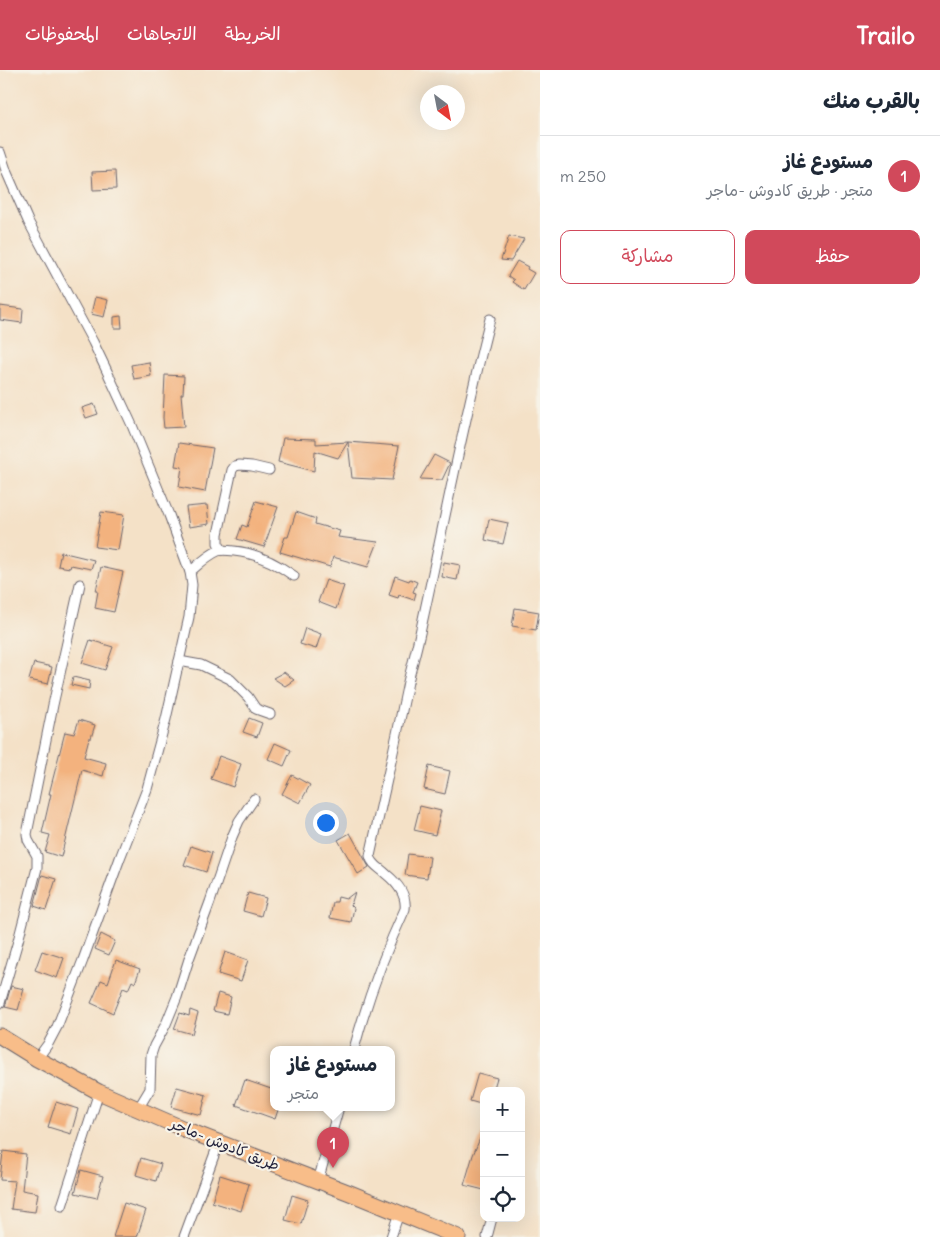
<!DOCTYPE html>
<html lang="ar">
<head>
<meta charset="utf-8">
<style>
  body { margin:0; font-family:Delius,"Playpen Sans Arabic",sans-serif; background:#f6f6f7; color:#1f2937; direction:rtl }
  .controls { position:absolute; right:15px; bottom:15px; display:grid; overflow:hidden; border-radius:10px; box-shadow:0 5px 20px #0002 }
  .controls button { width:45px; height:45px; display:grid; place-items:center; padding:0; border:0; border-bottom:1px solid #e0e1e3; background:#fff; color:#1f2937; font:25px sans-serif }
  .compass { position:absolute; left:420px; top:15px; width:45px; height:45px; border-radius:50%; background:#fff; box-shadow:0 5px 20px #0002; rotate:148deg }
  .you { position:absolute; left:325px; top:752px; width:18px; height:18px; margin:-12px; border:4px solid #fff; border-radius:50%; background:#1a73e8; box-shadow:0 0 0 8px #1a73e833 }
  .badge { display:grid; place-items:center; width:32px; height:32px; border-radius:50%; background:#d1495b; color:#fff; font-size:16px; font-weight:700 }
  .pin { position:absolute; translate:-50% -41px; filter:drop-shadow(0 1px 2px #0008) }
  .pin::after { content:''; position:absolute; top:26px; width:18px; height:15px; background:inherit; clip-path:polygon(0 0,100% 0,50% 100%) }
  .popup { position:absolute; left:270px; top:976px; width:125px; height:65px; box-sizing:border-box; display:grid; place-content:center; border-radius:10px; background:#fff; filter:drop-shadow(0 1px 4px #0005); font-size:16px; white-space:nowrap; color:#747a83 }
  .popup b { font-size:19px; color:#1f2937 }
  .popup::after { content:''; position:absolute; left:50%; top:100%; margin-left:-10px; border:10px solid transparent; border-top-color:#fff }
  .list { margin:0; padding:0; list-style:none }
  h2 { display:flex; justify-content:space-between; align-items:center; height:65px; margin:0; padding:0 20px; font-size:21px }
  h2 small { font-size:16px; font-weight:400; color:#747a83 }
  .list li { display:grid; grid-template-columns:32px 1fr auto; gap:15px; align-items:center; box-sizing:border-box; height:80px; padding:0 20px; border-top:1px solid #e0e1e3 }
  .list b { display:block; font-size:19px; white-space:nowrap }
  .list p { margin:0; font-size:16px; white-space:nowrap; color:#747a83 }
  .list em { font-size:16px; font-style:normal; color:#747a83 }
  .actions { display:flex; gap:10px; padding:15px 20px }
  .actions a { flex:1; padding:11px 0; border:1px solid #d1495b; border-radius:10px; text-align:center; font-size:18px; color:#d1495b }
  .actions .main { background:#d1495b; color:#fff }
  .icon { flex:none; width:28px; height:28px; fill:none; stroke:currentColor; stroke-width:2; stroke-linecap:round; stroke-linejoin:round }
  .map { position:relative; flex:none; width:540px; height:1167px; overflow:hidden; direction:ltr }
  header { display:flex; align-items:center; gap:30px; box-sizing:border-box; height:70px; padding:0 25px; background:#d1495b; color:#fff }
  header strong { font-size:24px }
  nav { display:flex; gap:28px; margin-inline-start:auto; font-size:18px }
  main { display:flex }
  aside { flex:1; background:#fff }
  .map>svg:first-child { display:block }
  .building { fill:#f3b27e }
  .lines { fill:none; stroke-linecap:round; stroke-linejoin:round }
  .minor-casing { stroke:#6c656c; stroke-width:11 }
  .trunk-casing { stroke:#6c656c; stroke-width:17 }
  .minor { stroke:#fff; stroke-width:9 }
  .trunk { stroke:#f8bd89; stroke-width:15 }
  .labels { text-anchor:middle; dominant-baseline:central; stroke-width:4.5; stroke-linejoin:round; paint-order:stroke }
  .street-label { font-size:15px; fill:#22223b; stroke:#f7f3e8 }
</style>
</head>
<body>
<header>
<strong>Trailo</strong>
<nav><a>الخريطة</a><a>الاتجاهات</a><a>المحفوظات</a></nav>
</header>
<main>
<aside>
<h2>بالقرب منك<small></small></h2>
<ul class="list">
<li><span class="badge">1</span><div><b>مستودع غاز</b><p>متجر · طريق كادوش -ماجر</p></div><em>250 m</em></li>
</ul>
<div class="actions"><a class="main">حفظ</a><a>مشاركة</a></div>
</aside>
<div class="map">
<svg width="540" height="1167" viewBox="0 0 540 1167">
  <rect width="100%" height="100%" fill="#f7f3e8"/>
  <filter id="ink" filterUnits="userSpaceOnUse"><feTurbulence type="fractalNoise" baseFrequency=".02" numOctaves="2"/><feDisplacementMap in="SourceGraphic" scale="10" xChannelSelector="R" yChannelSelector="G"/><feConvolveMatrix kernelMatrix="1 2 1 2 8 2 1 2 1" color-interpolation-filters="sRGB"/></filter>
  <filter id="wash" filterUnits="userSpaceOnUse"><feTurbulence type="fractalNoise" baseFrequency=".0096" numOctaves="4" result="noise"/><feDisplacementMap in="SourceGraphic" scale="20" xChannelSelector="R" yChannelSelector="G"/><feGaussianBlur stdDeviation="1.12" result="paint"/><feColorMatrix in="noise" values="0 0 0 0 0 0 0 0 0 0 0 0 0 0 0 0 0 1.4 0 .05"/><feComposite in="paint" operator="in"/></filter>
  <g filter="url(#wash)">
    <rect width="100%" height="100%" fill="#f4e1c7"/>
    <g id="blocks">
      <g class="building">
        <path d="M115 101 116 119 93 120 92 102Z"/>
        <path d="M509 166 524 169 511 191 501 190Z"/>
        <path d="M517 191 528 197 527 199 534 203 524 220 512 212 514 210 508 206Z"/>
        <path d="M95 227 108 230 104 247 91 244Z"/>
        <path d="M0 236 23 239 22 253 0 250Z"/>
        <path d="M121 246 122 258H114V247Z"/>
        <path d="M149 292 151 306 134 309 131 295Z"/>
        <path d="M165 305 184 306 183 324H181L184 357 164 358 163 348Z"/>
        <path d="M94 334 98 344 86 348 82 338Z"/>
        <path d="M283 368 316 369V374L348 372 338 388 315 381 314 401 278 392Z"/>
        <path d="M348 372 399 376 392 410 352 408Z"/>
        <path d="M179 373 213 378 205 422 179 417 182 397 175 396Z"/>
        <path d="M434 385 450 393 442 410 420 409Z"/>
        <path d="M256 431 278 437 264 477 237 469 242 455 247 457Z"/>
        <path d="M207 435 209 454 189 457 186 437Z"/>
        <path d="M101 442 124 445 118 480 95 477Z"/>
        <path d="M296 442 316 449 315 454 340 461 338 467 378 472 368 497 333 487 330 497 280 482 285 467H288Z"/>
        <path d="M489 449 508 453 503 474 485 470Z"/>
        <path d="M61 482 94 490 91 499 71 495 70 498 58 496Z"/>
        <path d="M444 492 460 495 457 510 442 507Z"/>
        <path d="M101 497 123 502 114 542 95 538 98 521H96Z"/>
        <path d="M395 506 409 511 410 509 417 512 413 522 416 523 414 530 399 525 398 528 389 525Z"/>
        <path d="M326 510 344 516 336 539 318 532Z"/>
        <path d="M515 538 539 542 536 560 512 556Z"/>
        <path d="M305 558 321 564 316 579 300 574Z"/>
        <path d="M90 570 113 577 105 600 82 593Z"/>
        <path d="M34 593 52 597 48 614 29 610Z"/>
        <path d="M284 602 294 610 285 616 273 608Z"/>
        <path d="M73 607 90 611 89 619 71 615Z"/>
        <path d="M249 648 262 653 257 667 243 662Z"/>
        <path d="M79 650 95 655 91 668H89L84 687 106 693 103 706 82 700 61 787 45 782 50 765 42 763 51 724H49L65 662 74 664Z"/>
        <path d="M275 673 291 680 284 696 268 689Z"/>
        <path d="M219 686 241 694 233 717 211 709Z"/>
        <path d="M429 696 450 701 445 724 424 719Z"/>
        <path d="M292 705 310 715 300 733 282 724Z"/>
        <path d="M420 736 441 741 435 765 414 760Z"/>
        <path d="M350 763 369 797 358 804 338 770Z"/>
        <path d="M191 776 212 783 206 802 184 795Z"/>
        <path d="M408 784 430 787 427 808 405 805Z"/>
        <path d="M42 805 56 809 46 840 34 836Z"/>
        <path d="M355 822 351 835 354 838 351 852 330 848 333 832H337L338 827 346 829Z"/>
        <path d="M248 823 266 828 261 846 243 841Z"/>
        <path d="M101 864 115 871 109 885 95 879Z"/>
        <path d="M42 881 64 888 57 908 35 900Z"/>
        <path d="M225 882 248 890 241 911 218 904Z"/>
        <path d="M116 890 140 899 135 913 132 911 128 920 123 918 113 943 91 933 101 910 108 913Z"/>
        <path d="M11 916 24 919 18 940 5 937Z"/>
        <path d="M218 923 231 927 227 944 213 941Z"/>
        <path d="M190 940 198 943 192 964 174 959 180 943 189 946Z"/>
        <path d="M478 1003 497 1008 493 1021H484V1035L470 1031Z"/>
        <path d="M245 1010 274 1020V1037H279L275 1049 236 1035Z"/>
        <path d="M177 1017 206 1025 201 1045 171 1037Z"/>
        <path d="M56 1032 78 1039 71 1064 48 1057Z"/>
        <path d="M484 1059V1120L464 1115 473 1085Z"/>
        <path d="M3 1081 26 1084 22 1120 38 1123 35 1142 11 1139 15 1111 0 1110Z"/>
        <path d="M141 1088 161 1094 156 1111 136 1105Z"/>
        <path d="M81 1100 103 1106 97 1128 75 1123Z"/>
        <path d="M220 1105 249 1114 241 1141 212 1132Z"/>
        <path d="M292 1125 308 1130 301 1154 285 1150Z"/>
        <path d="M124 1133 146 1140 137 1167H113Z"/>
      </g>
    </g>
  </g>
  <g filter="url(#ink)">
    <use href="#blocks" fill-opacity="0" stroke="#6c656c" stroke-width="1"/>
    <g class="lines">
      <defs>
        <g id="minor">
          <path d="M0 82 7 103 28 151 93 272 105 297 131 353 169 445 190 502 192 515 189 547 166 649 147 719 120 788 83 890 57 957 48 974 37 989"/>
          <path d="M222 480 218 473V464L232 400 235 396 240 395 252 396 269 400"/>
          <path d="M190 502C199 494 208 485 218 481 223 479 229 481 234 481 256 483 276 493 294 506"/>
          <path d="M179 591 201 595 230 609 248 627 256 639 270 644"/>
          <path d="M0 933 18 871 37 798V786L28 770 27 764 53 635 80 514"/>
          <path d="M354 979C367 931 384 884 405 839 407 824 397 813 386 804 380 798 372 795 370 786 383 728 396 670 408 612 413 591 419 570 423 549 445 449 464 348 490 249"/>
          <path d="M138 1039 150 1019 151 985 154 976 166 954 177 927 189 889 210 832 232 767 239 751 254 729"/>
          <path d="M318 1111 339 1037"/>
          <path d="M62 1136 99 1022"/>
          <path d="M184 1167 219 1072"/>
          <path d="M391 1167 399 1143"/>
          <path d="M487 1167 492 1148"/>
        </g>
        <path id="trunk" d="M0 966 37 989 99 1022 184 1059 350 1123 458 1167"/>
      </defs>
      <use href="#minor" class="minor-casing"/>
      <use href="#trunk" class="trunk-casing"/>
      <use href="#minor" class="minor"/>
      <use href="#trunk" class="trunk"/>
    </g>
  </g>
  <g class="labels">
    <g class="street-label">
      <text transform="translate(225 1074) rotate(22)">طريق كادوش -ماجر</text>
    </g>
  </g>
</svg>
<div class="controls">
<button>+</button>
<button>−</button>
<button><svg class="icon" aria-label="locate" viewBox="0 0 24 24"><circle cx="12" cy="12" r="6"/><path d="M12 2v4M12 18v4M2 12h4M18 12h4"/></svg></button>
</div>
<svg class="compass" viewBox="-18 -18 36 36"><path d="M0-13l5 13h-10z" fill="#e53935"/><path d="M0 13l5-13h-10z" fill="#747a83"/></svg>
<div class="you"></div>
<div class="pin badge" style="left:333px;top:1098px">1</div>
<div class="popup"><b>مستودع غاز</b>متجر</div>
</div>
</main>
</body>
</html>
